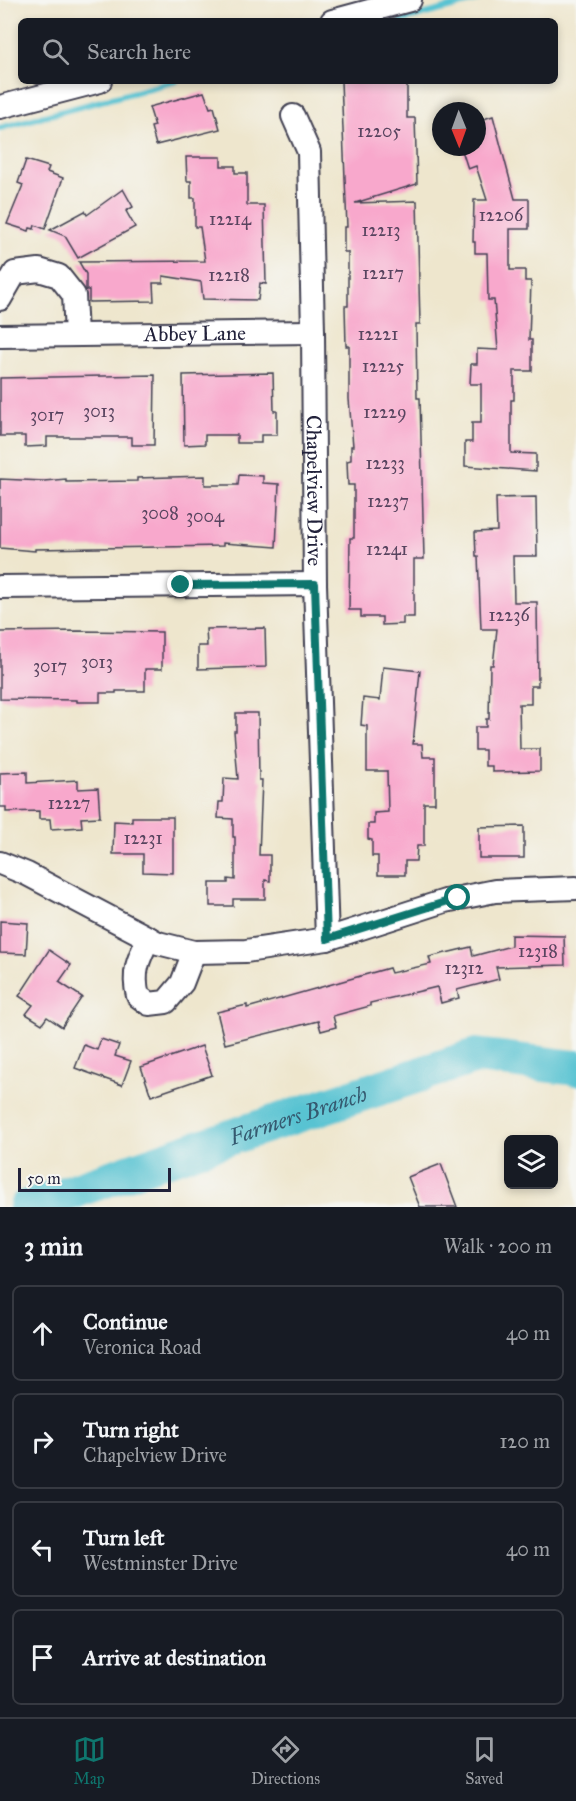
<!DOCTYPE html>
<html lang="en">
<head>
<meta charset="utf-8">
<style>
  body { margin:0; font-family:"IM FELL Great Primer",serif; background:#20242c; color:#f1f3f6 }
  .controls { position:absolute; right:18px; bottom:18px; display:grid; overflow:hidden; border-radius:9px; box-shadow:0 3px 9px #0003 }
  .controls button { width:54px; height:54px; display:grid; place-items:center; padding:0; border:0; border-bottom:2px solid #363941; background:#171b24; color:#f1f3f6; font:30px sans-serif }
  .compass { position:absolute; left:432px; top:102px; width:54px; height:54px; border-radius:50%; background:#171b24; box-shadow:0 3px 9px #0003; rotate:179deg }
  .scale { position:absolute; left:18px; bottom:15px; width:153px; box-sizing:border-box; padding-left:6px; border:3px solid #22223b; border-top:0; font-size:16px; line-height:21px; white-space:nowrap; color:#22223b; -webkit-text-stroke:4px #f6f6f2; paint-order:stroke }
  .stop { position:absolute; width:18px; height:18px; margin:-14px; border:4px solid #0f766e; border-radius:50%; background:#fff }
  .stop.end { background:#0f766e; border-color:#fff; box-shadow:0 2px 6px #0008 }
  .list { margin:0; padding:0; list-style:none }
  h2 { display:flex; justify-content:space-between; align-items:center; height:78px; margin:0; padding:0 24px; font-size:26px }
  h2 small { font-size:20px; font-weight:400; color:#9ea1a6 }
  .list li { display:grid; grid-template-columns:39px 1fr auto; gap:18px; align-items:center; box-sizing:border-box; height:96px; margin:0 12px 12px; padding:0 12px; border:2px solid #363941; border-radius:9px }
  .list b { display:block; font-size:22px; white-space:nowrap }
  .list p { margin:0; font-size:20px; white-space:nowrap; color:#9ea1a6 }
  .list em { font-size:20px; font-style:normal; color:#9ea1a6 }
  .icon { flex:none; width:33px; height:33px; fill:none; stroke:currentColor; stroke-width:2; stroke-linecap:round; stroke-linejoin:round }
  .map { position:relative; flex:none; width:576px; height:1207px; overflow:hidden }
  .search { position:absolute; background:#171b24; box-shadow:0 3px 9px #0003; left:18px; right:18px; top:18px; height:66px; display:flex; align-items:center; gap:15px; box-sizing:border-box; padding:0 21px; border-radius:9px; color:#9ea1a6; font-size:22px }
  .sheet { height:510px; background:#171b24 }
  nav { display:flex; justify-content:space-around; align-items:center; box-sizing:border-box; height:84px; border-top:2px solid #363941; background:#171b24; font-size:16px; color:#9ea1a6 }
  nav a { display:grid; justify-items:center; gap:3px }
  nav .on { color:#0f766e }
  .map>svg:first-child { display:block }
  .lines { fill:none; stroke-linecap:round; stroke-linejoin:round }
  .stream { stroke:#58c3d2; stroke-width:6 }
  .river { stroke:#58c3d2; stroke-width:36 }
  .building { fill:#f8a8cc }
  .street-casing { stroke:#413f51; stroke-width:26 }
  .street { stroke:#fff; stroke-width:22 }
  .route { stroke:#0f766e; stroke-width:8 }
  .labels { text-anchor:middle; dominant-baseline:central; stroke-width:6; stroke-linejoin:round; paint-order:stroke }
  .number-label { font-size:18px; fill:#58445f }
  .street-label { font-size:21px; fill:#22223b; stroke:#f6f6f2 }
  .water-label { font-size:22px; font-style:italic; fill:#355a70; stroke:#f6f6f2 }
</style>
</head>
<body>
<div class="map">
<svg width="576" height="1207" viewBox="0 0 576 1207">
  <rect width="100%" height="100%" fill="#f6f6f2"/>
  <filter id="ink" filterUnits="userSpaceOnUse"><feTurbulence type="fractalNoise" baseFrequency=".0167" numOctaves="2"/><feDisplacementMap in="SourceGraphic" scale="12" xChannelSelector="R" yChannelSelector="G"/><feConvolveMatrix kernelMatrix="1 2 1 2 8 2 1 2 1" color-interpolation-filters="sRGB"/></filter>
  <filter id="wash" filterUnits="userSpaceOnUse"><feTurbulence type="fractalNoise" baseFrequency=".008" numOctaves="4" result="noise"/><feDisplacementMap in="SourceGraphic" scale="24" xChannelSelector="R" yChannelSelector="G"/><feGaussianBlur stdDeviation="1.35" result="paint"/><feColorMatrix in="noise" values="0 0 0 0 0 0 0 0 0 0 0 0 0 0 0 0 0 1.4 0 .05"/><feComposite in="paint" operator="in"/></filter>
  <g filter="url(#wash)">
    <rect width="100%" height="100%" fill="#eee6cd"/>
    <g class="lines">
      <g class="stream">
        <path d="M400 21 478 0"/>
        <path d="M0 128 176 81"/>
      </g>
      <path class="river" id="s1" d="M27 1207 186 1152 476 1056 576 1068"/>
    </g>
    <g id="blocks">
      <g class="building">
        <path d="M341 81H407V118H415L417 184 355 203 417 201 420 324H416L417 398H420L424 559H414V617H403V624L382 625V617H361V610H349L350 538H354V485H348L347 461 351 460V446H353L349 399V346H346L345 306H348V252H344V227H347Z"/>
        <path d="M204 92 210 108 214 107 220 129 156 145 151 127 155 126 149 107Z"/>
        <path d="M493 116 515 199H529V229H510V270H525V281H531L529 340H532V371H514V400H511V453L536 454V471L465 466V442H472V423H481V384H470L471 364H477V349L498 350 494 300H488L487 253H475V242H473L474 200H487L476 166 468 169 461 147H477V121Z"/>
        <path d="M186 157H221V166H235V173H247V205H264L266 284 260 283 258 300 203 299 201 282 163 276V283H153L154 301 89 302V290H86V274L79 262 205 261 200 227H195V198H191V181H187Z"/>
        <path d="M26 160 49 167 47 172 63 178 45 229 35 225 34 229 30 228 29 231 7 224 23 185 18 183Z"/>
        <path d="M123 189 133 207 126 211 135 227 78 258 65 236 50 230 85 211 87 215Z"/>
        <path d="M273 373 274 411H277V435H261V443H237V435H205V444L184 445 183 375Z"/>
        <path d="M155 375 154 445H132V437H47V446L25 447V436H0V378Z"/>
        <path d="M239 475 263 476V483L279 484 276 547 223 543V546L35 549V551L0 548V479L44 481 66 479V482L137 481V478L205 476V485H238Z"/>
        <path d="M536 497 537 556H513L514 602H537L538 686H531V704H519L520 749H540V771L492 772V766H485V750H475V727H486V719H489L490 665H493L497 629H481L478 556H476L475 532 497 531 496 498Z"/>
        <path d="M265 628 266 667 198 669V646H207L206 629Z"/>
        <path d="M78 631 162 632V669H145V691H116V693H100V702H77V700L0 699V632Z"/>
        <path d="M383 667 420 671 413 744H422L423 757H435V803H424V846H417L416 861H405V875H378V856H372V840L368 839V824H374V813L388 812 387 771H367V726L361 725 363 698 380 700Z"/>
        <path d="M236 713H258L259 780H262L259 855H270V881L265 880V899H233V906H210V883H228V879L235 880V837H233V819L218 818 219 802H223L224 778 238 779 234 731H236Z"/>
        <path d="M27 772V783L78 780V789L98 788 100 817 81 818 82 827 51 829 50 819H39V811L6 812V807H0V773Z"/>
        <path d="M132 817H173V873L143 872V854H113L114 821 132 822Z"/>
        <path d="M524 826V858H479V827Z"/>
        <path d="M0 921 28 923 26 954 0 953Z"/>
        <path d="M511 935 564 936 565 965 496 967 499 979 457 990 459 998 441 1003 437 987 370 1003V1006L333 1016 336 1027 321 1031 318 1021 225 1044 217 1012 247 1005V1008L389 968 391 973 431 964 429 957 471 947 473 956 511 946Z"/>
        <path d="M49 950 71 965 59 982 82 997 62 1027 47 1017 42 1024 26 1014 33 1005 19 996Z"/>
        <path d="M101 1039 119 1045 115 1056 131 1061 122 1085 75 1068 84 1045 97 1050Z"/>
        <path d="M202 1046 212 1075 151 1096 141 1067Z"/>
        <path d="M441 1164 457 1207H420L408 1177Z"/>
      </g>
    </g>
  </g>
  <g filter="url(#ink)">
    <use href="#blocks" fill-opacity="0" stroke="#413f51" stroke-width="1.5"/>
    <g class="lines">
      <defs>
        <g id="street">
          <path d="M332 21 410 0"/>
          <path d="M0 107 100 81"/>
          <path id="s2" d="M293 116 309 152 313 332 315 584 327 939"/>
          <path d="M0 299 15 273 39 270 59 276 74 295 76 335"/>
          <path id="s3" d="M0 336 313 332"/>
          <path d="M0 587 315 584"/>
          <path d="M0 863 27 874 158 943 194 952 246 951 327 939 445 901 495 891 576 888"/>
          <path d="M149 938C138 959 132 973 138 996L149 1004 166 1002 182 983 194 952"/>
        </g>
      </defs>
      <use href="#street" class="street-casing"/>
      <use href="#street" class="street"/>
    </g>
  </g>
  <g class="lines" filter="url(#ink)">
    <path class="route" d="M181 585 315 584 327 939 458 898"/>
  </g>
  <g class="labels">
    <g class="number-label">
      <text x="379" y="131">12205</text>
      <text x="501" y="215">12206</text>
      <text x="230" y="219">12214</text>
      <text x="381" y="230">12213</text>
      <text x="383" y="273">12217</text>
      <text x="229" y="275">12218</text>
      <text x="378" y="334">12221</text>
      <text x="383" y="366">12225</text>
      <text x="99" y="411">3013</text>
      <text x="385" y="412">12229</text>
      <text x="47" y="415">3017</text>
      <text x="385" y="463">12233</text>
      <text x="388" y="501">12237</text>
      <text x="160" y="513">3008</text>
      <text x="205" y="516">3004</text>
      <text x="387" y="549">12241</text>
      <text x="509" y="615">12236</text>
      <text x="97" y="662">3013</text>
      <text x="50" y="666">3017</text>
      <text x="69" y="803">12227</text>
      <text x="143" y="838">12231</text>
      <text x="538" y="951">12318</text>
      <text x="464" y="968">12312</text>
    </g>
    <g class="street-label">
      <text stroke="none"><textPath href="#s3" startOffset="195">Abbey Lane</textPath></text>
      <text stroke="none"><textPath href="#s2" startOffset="378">Chapelview Drive</textPath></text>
    </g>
    <g class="water-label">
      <text stroke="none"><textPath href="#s1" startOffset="286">Farmers Branch</textPath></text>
    </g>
  </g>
</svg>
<div class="controls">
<button><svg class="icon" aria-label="layers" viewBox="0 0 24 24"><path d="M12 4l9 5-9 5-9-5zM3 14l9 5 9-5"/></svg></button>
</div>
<svg class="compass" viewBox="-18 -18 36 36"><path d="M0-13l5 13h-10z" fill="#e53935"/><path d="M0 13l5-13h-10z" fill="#9ea1a6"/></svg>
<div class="scale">50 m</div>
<div class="stop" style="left:458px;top:898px"></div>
<div class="stop end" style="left:181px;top:585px"></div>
<div class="search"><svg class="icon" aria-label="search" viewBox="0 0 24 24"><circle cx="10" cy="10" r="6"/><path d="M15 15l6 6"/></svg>Search here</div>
</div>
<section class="sheet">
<h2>3 min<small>Walk · 200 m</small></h2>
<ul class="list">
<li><svg class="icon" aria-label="ahead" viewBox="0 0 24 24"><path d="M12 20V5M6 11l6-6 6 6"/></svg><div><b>Continue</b><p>Veronica Road</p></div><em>40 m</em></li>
<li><svg class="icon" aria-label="right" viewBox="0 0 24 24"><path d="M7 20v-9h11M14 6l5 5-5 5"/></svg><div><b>Turn right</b><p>Chapelview Drive</p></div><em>120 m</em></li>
<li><svg class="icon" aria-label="left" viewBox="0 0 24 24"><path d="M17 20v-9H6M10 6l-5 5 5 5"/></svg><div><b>Turn left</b><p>Westminster Drive</p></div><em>40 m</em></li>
<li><svg class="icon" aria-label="arrive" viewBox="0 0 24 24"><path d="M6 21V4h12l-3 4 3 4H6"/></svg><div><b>Arrive at destination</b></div></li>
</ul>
</section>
<nav>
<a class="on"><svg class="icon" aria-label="map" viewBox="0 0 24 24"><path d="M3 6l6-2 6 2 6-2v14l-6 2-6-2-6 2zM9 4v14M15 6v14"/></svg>Map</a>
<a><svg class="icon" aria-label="directions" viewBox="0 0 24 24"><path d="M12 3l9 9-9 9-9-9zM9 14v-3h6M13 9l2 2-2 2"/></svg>Directions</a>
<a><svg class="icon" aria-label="saved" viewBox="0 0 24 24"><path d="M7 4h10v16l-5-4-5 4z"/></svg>Saved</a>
</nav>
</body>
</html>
